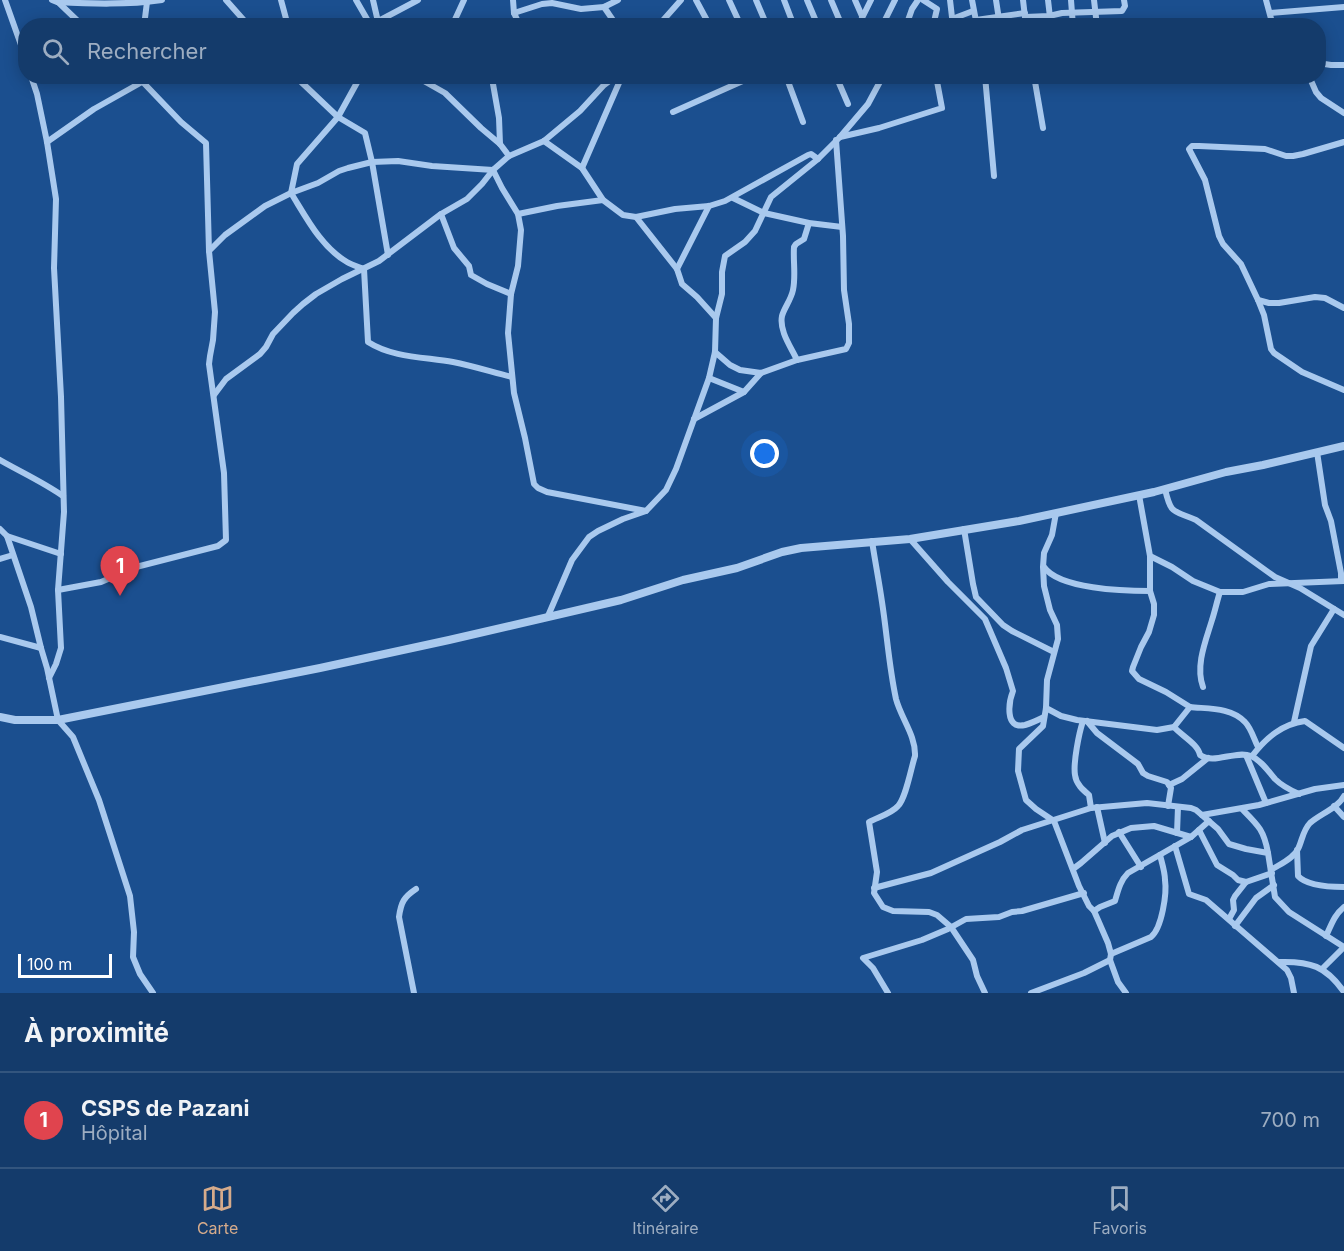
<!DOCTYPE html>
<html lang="fr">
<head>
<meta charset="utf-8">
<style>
  body { margin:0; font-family:Inter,sans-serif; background:#214673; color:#f1f3f6 }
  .scale { position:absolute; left:18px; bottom:15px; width:94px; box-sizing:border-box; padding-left:6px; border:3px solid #fff; border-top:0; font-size:16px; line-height:21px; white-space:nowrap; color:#fff; -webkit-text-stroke:4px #1b4f8f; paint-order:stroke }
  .you { position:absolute; left:765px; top:454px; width:21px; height:21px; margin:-15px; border:4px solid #fff; border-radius:50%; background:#1a73e8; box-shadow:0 0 0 9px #1a73e833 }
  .badge { display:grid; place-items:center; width:39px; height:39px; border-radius:50%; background:#d6ab8b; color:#fff; font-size:20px; font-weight:700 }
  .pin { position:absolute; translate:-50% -50px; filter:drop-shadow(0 2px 3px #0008) }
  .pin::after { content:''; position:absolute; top:32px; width:21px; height:18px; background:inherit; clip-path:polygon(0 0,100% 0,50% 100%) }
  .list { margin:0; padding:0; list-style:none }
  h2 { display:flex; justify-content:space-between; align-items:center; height:78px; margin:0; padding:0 24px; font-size:26px }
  h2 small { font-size:20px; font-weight:400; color:#9dadc1 }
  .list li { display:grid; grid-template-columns:39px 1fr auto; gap:18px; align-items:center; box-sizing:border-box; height:96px; padding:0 24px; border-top:2px solid #33557e }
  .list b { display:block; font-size:22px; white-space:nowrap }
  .list p { margin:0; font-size:20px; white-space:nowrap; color:#9dadc1 }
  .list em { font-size:20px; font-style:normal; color:#9dadc1 }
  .icon { flex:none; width:33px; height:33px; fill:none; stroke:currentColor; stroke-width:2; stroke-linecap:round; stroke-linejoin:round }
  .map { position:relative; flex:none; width:1344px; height:993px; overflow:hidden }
  .search { position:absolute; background:#143b6b; box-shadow:0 3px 15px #0003; left:18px; right:18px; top:18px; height:66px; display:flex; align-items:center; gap:15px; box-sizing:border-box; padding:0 21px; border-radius:24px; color:#9dadc1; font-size:22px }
  .sheet { height:174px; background:#143b6b }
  nav { display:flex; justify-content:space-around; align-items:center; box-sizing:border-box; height:84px; border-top:2px solid #33557e; background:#143b6b; font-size:16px; color:#9dadc1 }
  nav a { display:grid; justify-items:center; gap:3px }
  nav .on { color:#d6ab8b }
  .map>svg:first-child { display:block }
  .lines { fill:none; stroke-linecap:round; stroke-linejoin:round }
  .minor { stroke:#a9c9ee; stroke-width:6 }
  .tertiary { stroke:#a9c9ee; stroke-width:8 }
</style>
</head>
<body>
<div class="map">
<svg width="1344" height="993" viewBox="0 0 1344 993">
  <rect width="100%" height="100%" fill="#1b4f8f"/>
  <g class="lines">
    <g class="minor">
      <path d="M5 0 26 59"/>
      <path d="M52 0 57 2C93 4 127 5 162 0"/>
      <path d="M226 0 249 26"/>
      <path d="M281 0 288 26"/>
      <path d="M356 0 371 26"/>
      <path d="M373 0 379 26"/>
      <path d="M513 0 514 13"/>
      <path d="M696 0 710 26"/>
      <path d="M729 0 741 26"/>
      <path d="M756 0 767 26"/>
      <path d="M784 0 794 26"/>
      <path d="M807 0 818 26"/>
      <path d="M831 0 842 26"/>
      <path d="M855 0 862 16"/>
      <path d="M923 0 937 9 933 26"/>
      <path d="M950 0 953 26"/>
      <path d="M972 0 977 26"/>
      <path d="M996 0 1000 26"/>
      <path d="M1023 0 1026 26"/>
      <path d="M1048 0 1051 26"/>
      <path d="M1071 0 1073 26"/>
      <path d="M1094 0 1097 26"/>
      <path d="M1266 0 1273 26"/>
      <path d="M58 2 83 26"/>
      <path d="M604 7 617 26"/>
      <path d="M1270 13 1344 7"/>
      <path d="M1025 17 1049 16 1062 13 1122 11 1125 6 1124 0"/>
      <path d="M952 19 973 11"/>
      <path d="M976 20 1025 13"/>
      <path d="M144 26 147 2"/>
      <path d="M369 26 418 0"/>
      <path d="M452 26 464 0"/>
      <path d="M520 26 514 13 542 4 552 3 581 9 604 7 618 0"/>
      <path d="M658 26 681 0"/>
      <path d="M858 26 871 0"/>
      <path d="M882 26 895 0"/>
      <path d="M906 26 912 9 918 0"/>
      <path d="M1318 63 1331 65H1344"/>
      <path d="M31 76 37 94 47 142 56 199 54 268 61 397 64 512 58 590 61 648 56 664 49 678"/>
      <path d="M137 76 181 122 206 143 209 251"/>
      <path d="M291 76 298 79 338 117 365 133 372 162 388 255"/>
      <path d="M415 76 445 93 481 128 500 144 509 156"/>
      <path d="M493 76V84L499 118 500 144"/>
      <path d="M786 76 803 122"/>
      <path d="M836 76 848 104"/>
      <path d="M858 76 860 81"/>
      <path d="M985 76 994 176"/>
      <path d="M1034 76 1043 128"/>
      <path d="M1309 76 1316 92 1321 98 1344 113"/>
      <path d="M298 79H367V76"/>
      <path d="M359 79 338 117 297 164 291 193C306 217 321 247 347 262 352 265 359 267 364 269L368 342C393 358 425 357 453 362 473 366 492 372 512 377"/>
      <path d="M367 79 391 76"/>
      <path d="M673 112 754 76"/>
      <path d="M840 137 879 128 942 108 936 76"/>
      <path d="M544 141 582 168 603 200 623 215 636 217 677 269 682 284 697 297 716 318"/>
      <path d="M47 142 94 109 142 82 155 76"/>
      <path d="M1344 142 1303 154 1293 156H1286L1265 149 1199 146H1192L1189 149 1205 180 1219 236 1223 244 1241 264 1258 300 1264 315 1271 349 1274 353 1302 372 1344 390"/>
      <path d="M582 168 622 76"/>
      <path d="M733 198 764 213 809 223 842 227"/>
      <path d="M441 214 454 248 469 266 471 275 487 284 511 294"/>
      <path d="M518 214 557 206 603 200"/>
      <path d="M636 217 675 209 709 206 725 201 808 155 811 154 818 159"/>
      <path d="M677 269 709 206"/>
      <path d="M1258 300 1269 303H1279L1315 297 1325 298 1344 308"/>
      <path d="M715 352 730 365 740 370 761 373 797 360 846 349 849 343V324L844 290 843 236 836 140"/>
      <path d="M797 360C791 347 779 331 782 316 784 308 791 300 793 290 796 276 793 261 794 247L796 244 804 239 809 223"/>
      <path d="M709 378 744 392"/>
      <path d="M214 395 226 379 260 354 266 347 273 334 293 313 303 304 316 294 342 279 379 261 441 214 467 199 482 184 493 170 502 188 518 214 521 230 518 266 511 294 508 333 514 393 525 438 534 484 538 488 547 492 646 511"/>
      <path d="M694 419 744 392 761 373"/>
      <path d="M1317 452 1325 505 1331 521 1341 573V581"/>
      <path d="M0 460C21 472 43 482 63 496"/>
      <path d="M1165 489C1171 515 1173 510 1196 520L1275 577 1300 588 1344 615"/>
      <path d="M1139 495 1150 556 1172 567 1193 581 1220 592H1243L1269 584 1344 581"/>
      <path d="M1056 513 1052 535 1044 553 1043 567 1044 586 1050 610 1057 625 1058 639 1047 680 1046 708 1043 726 1019 749 1018 771 1026 800 1036 809 1054 821 1079 886 1089 906 1094 911 1098 920 1108 943 1111 954 1110 960 1118 982 1126 993"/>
      <path d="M0 529 7 536 31 607 41 648 47 668 58 720 73 737 99 800 130 896 134 932 133 957 140 974 153 993"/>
      <path d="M964 529 973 584 976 597 1003 625 1012 631 1054 652"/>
      <path d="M7 536 61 554"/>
      <path d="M910 539 948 582 985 619 1006 668 1013 691C1009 701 1004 730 1025 725 1032 723 1038 720 1044 717"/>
      <path d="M872 541C875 561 879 581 882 602 887 634 889 667 896 699 901 718 916 736 915 756 911 768 906 798 898 806 891 814 878 817 869 822L877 872 874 893 883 907 893 911 929 912 937 915 951 927 973 960 977 976 985 993"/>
      <path d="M0 559 13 555"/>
      <path d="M1044 567C1059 589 1124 591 1150 591"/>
      <path d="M58 590 101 582 136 567 218 546 226 540 224 473 209 364 210 356 213 340 215 312 209 251 225 235 265 206 291 193 318 183 339 171 348 168 372 162 398 161 432 166 493 170 509 156 544 141 580 111 604 85 616 76"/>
      <path d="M548 616 572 560 589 537 598 531 623 519 646 511 666 490 676 469 709 378 715 352 716 318 722 294V272L725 256 745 242 755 231 771 197 818 159 840 137 868 104 883 76"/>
      <path d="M0 637 41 648"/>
      <path d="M1203 687C1195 666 1206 640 1212 620 1215 611 1217 601 1220 592"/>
      <path d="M1190 707C1208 709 1231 707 1245 722 1251 728 1254 739 1258 747"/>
      <path d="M1046 708 1061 716 1077 720 1157 730 1174 727 1190 707 1166 692 1139 679 1132 671 1133 667 1141 647 1149 632 1154 615V604L1150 591V556"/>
      <path d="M1083 721C1079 733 1073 763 1075 775 1076 784 1083 790 1089 795L1091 808"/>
      <path d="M1087 721 1097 733 1138 764 1143 773 1148 776 1167 782 1171 788 1168 806"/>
      <path d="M1294 722 1311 646 1334 609"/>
      <path d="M1174 727C1182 736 1198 744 1200 755 1214 765 1235 750 1251 756 1261 760 1268 771 1275 779 1282 786 1290 790 1299 794"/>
      <path d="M1246 755 1266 803"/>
      <path d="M1252 756C1266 738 1282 724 1305 721L1344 748"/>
      <path d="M1169 785 1182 779 1208 758"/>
      <path d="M1334 806 1344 817"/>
      <path d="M1097 807 1105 843"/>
      <path d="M1242 809C1258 825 1264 830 1268 853"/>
      <path d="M1202 815 1259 805 1315 789 1344 785"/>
      <path d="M1199 830 1217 865 1233 875 1238 880 1246 882"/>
      <path d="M1119 832 1141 867"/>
      <path d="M1177 833 1178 807"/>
      <path d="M1175 846 1189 894 1206 900 1287 970 1291 978 1294 993"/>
      <path d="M1297 850 1298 876C1307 886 1331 887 1344 887"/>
      <path d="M1073 869 1081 863 1112 836 1131 828 1154 826 1191 837"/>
      <path d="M1271 870C1280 864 1293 859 1298 849 1302 841 1303 830 1310 823 1320 814 1338 808 1344 796"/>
      <path d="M874 888 931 873 1000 842 1022 830 1091 808 1147 803 1191 808 1196 810 1218 829 1229 844 1246 849 1268 853 1275 897 1289 912 1344 947"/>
      <path d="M1094 911 1100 907 1115 901C1118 891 1120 881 1128 873L1191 837 1209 821"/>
      <path d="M1229 919 1234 910 1233 900 1235 896 1246 882 1272 873"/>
      <path d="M1235 926 1256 898 1274 885"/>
      <path d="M1326 936C1331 926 1334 915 1344 907"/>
      <path d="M1111 954 1151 937C1162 928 1167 893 1165 880 1165 872 1162 863 1160 855"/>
      <path d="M1279 962C1310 961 1326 966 1344 992"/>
      <path d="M1322 969 1344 947"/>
      <path d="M414 993 399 917C401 902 404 897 416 889"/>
      <path d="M888 993 873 968 863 958 922 940 948 929 966 919 999 917 1012 912 1022 911 1084 893"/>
      <path d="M1031 993 1084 973 1110 960"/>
    </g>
    <path class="tertiary" d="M0 717 15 720H58L320 668 449 640 621 600 683 580 737 568 782 552 801 548 910 539 1019 521 1154 492 1226 472 1263 465 1344 446"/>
  </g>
</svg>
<div class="scale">100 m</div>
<div class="you"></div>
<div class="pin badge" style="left:120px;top:596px;background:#e0444e">1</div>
<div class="search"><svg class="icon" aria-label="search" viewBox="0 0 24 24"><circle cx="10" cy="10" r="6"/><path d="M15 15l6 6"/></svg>Rechercher</div>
</div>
<section class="sheet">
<h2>À proximité<small></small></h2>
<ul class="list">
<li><span class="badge" style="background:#e0444e">1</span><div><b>CSPS de Pazani</b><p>Hôpital</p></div><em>700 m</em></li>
</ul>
</section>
<nav>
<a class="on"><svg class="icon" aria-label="map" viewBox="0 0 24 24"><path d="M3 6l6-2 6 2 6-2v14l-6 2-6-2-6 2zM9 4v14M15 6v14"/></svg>Carte</a>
<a><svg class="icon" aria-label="directions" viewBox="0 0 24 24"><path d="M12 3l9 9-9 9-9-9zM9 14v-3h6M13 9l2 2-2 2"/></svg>Itinéraire</a>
<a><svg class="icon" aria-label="saved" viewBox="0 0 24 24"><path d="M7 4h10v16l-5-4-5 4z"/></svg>Favoris</a>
</nav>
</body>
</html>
